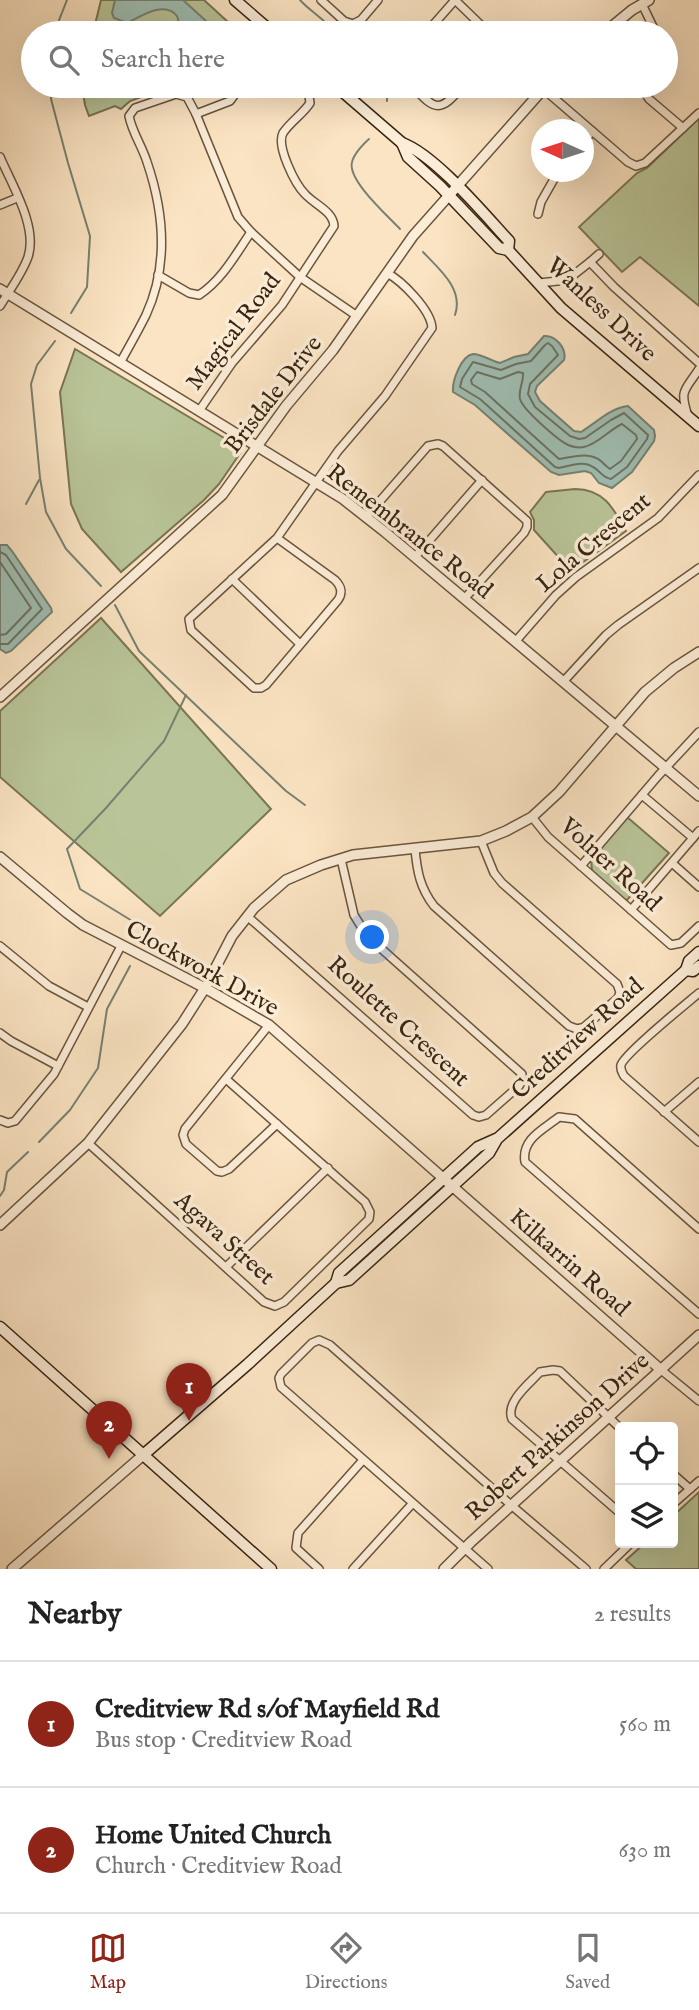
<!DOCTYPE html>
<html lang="en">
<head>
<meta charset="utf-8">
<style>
  body { margin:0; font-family:"IM FELL English",serif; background:#f2f2f2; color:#222 }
  .controls { position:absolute; right:21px; bottom:21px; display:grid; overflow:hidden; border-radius:7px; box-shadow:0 7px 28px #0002 }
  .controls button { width:63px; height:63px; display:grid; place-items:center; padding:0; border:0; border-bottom:2px solid #e0e0e0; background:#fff; color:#222; font:35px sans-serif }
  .compass { position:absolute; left:531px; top:119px; width:63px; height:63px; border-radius:50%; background:#fff; box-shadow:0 7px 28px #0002; rotate:273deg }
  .you { position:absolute; left:373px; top:938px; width:24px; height:24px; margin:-18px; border:5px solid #fff; border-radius:50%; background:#1a73e8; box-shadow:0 0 0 10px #1a73e833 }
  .badge { display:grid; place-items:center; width:46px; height:46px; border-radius:50%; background:#8f2418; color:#fff; font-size:23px; font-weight:700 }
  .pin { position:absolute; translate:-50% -58px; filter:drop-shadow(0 2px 4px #0008) }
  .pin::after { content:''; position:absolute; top:37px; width:24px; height:21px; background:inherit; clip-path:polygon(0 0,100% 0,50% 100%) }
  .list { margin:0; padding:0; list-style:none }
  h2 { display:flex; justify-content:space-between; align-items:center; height:91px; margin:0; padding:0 28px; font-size:30px }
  h2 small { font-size:23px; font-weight:400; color:#767676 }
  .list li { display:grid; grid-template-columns:46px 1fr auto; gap:21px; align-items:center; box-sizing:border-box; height:126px; padding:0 28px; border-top:2px solid #e0e0e0 }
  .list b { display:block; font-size:26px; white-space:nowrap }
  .list p { margin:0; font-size:23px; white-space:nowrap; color:#767676 }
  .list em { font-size:23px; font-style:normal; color:#767676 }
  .icon { flex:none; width:38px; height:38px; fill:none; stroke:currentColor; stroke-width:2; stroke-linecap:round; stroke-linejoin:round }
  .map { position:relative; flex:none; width:699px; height:1569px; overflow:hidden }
  .search { position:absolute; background:#fff; box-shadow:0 7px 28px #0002; left:21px; right:21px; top:21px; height:77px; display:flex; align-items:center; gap:18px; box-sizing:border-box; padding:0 24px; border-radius:38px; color:#767676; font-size:26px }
  .sheet { height:343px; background:#fff }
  nav { display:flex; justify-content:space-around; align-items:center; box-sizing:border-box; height:98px; border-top:2px solid #e0e0e0; background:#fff; font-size:19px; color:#767676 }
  nav a { display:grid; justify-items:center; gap:4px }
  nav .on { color:#8f2418 }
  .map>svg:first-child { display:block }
  .green { fill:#b9c598; stroke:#797554; stroke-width:2 }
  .water { fill:#9fbfb4; stroke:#768172; stroke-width:2 }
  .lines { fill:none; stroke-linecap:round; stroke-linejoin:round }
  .shore { stroke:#6c7262; stroke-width:2 }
  .stream { stroke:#768172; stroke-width:2 }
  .minor-casing { stroke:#6a553d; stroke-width:10 }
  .tertiary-casing { stroke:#6a553d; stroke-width:12 }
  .secondary-casing { stroke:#392510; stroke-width:13 }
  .minor { stroke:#fcedd8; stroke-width:7 }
  .tertiary { stroke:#fcedd8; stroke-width:9 }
  .secondary { stroke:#fcedd8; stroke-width:10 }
  .labels { text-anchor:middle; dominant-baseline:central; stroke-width:7; stroke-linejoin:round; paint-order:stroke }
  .street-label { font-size:24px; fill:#392510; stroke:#fcedd8 }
</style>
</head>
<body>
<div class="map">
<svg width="699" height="1569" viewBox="0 0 699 1569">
  <rect width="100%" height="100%" fill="#fbe4c3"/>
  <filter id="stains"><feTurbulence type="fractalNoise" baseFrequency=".00286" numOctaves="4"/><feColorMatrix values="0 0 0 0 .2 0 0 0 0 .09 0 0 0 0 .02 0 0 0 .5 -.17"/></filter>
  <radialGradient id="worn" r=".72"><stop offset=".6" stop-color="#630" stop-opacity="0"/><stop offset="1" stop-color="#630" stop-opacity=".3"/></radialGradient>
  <g class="green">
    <path d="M101 0H204L240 33H93Z"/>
    <path d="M82 86H171L130 101 121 109 115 106 89 116 85 105Z"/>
    <path d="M699 118V306L640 257 622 272 579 227 637 173 647 168Z"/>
    <path d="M75 349 241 448V452L219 484 204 500 121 572 82 529 71 504 60 392Z"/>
    <path d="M575 489C604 489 614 509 626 531L571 571 534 530V520L530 512 546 492Z"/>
    <path d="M101 618 271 809 160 916 0 777V711Z"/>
    <path d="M627 817 669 853 626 901 592 871 591 859Z"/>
    <path d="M699 1492V1569H636L626 1560 645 1543H673V1516Z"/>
  </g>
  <g class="water">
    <path d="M115 0H183L206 21 216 27 212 33H180C179 28 179 21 177 16 165 0 141 16 127 23L114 18 112 13Z"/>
    <path d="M544 336C556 335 567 349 564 360L537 386 535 392 540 401 574 431 581 432C596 423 610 408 628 406L654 430 655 436 654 441 632 472 612 488 599 483 591 473 585 471 559 475 551 472 475 405 453 392C452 381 461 356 473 354 482 354 491 361 500 363L514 357 528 354Z"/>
    <path d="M0 545H7L12 551 51 608 52 612 11 651 6 653 0 649Z"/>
  </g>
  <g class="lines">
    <g class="shore">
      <path d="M548 343 552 346 558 355 530 384 528 394 535 407 570 436 579 439 585 438 611 420 624 413 648 435 647 439 627 467 611 479C601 477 601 471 593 467 583 460 570 466 559 468L555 467 480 399 460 387 462 379 473 362 501 370 516 364 531 361 545 345Z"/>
      <path d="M477 372 500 379 518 372 523 373C524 381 518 390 520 399 523 410 558 440 568 445 573 447 579 448 584 447 598 444 609 430 622 424L636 435 637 439 621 461 610 469C607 467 604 464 601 461 589 451 573 457 559 459L485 392 472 384 471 380Z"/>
      <path d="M0 552 6 555 42 609 8 644H0"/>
      <path d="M0 562 31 608 6 634 0 635"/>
    </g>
    <g class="stream">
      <path d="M300 0C311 12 326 20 335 33"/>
      <path d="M54 33 67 0"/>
      <path d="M51 86V99L68 163 90 236 87 287 71 313"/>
      <path d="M387 101V86"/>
      <path d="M369 139C363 144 354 154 352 162 347 180 388 216 400 229"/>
      <path d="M423 252C439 269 464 289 455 315"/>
      <path d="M55 341 37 365 31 384 40 478 46 512 66 549 101 586"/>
      <path d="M26 504 39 480"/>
      <path d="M115 605 139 651 286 791 305 805"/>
      <path d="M140 943 142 927 80 889 67 849 106 808 164 741 186 695"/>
      <path d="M39 1142 70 1110 98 1068 107 1009 130 966"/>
      <path d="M0 1196 4 1190 7 1172 28 1152"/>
    </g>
    <defs>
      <g id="minor">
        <path d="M321 0 344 21 353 24 361 20 378 0"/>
        <path d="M455 0 489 33"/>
        <path d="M642 4 656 33"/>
        <path d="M426 33 455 0"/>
        <path d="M413 86C436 113 441 111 463 86"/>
        <path d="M540 86 628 162 636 166 645 163 699 113"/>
        <path d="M643 86 645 93 649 99 683 128"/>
        <path d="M196 114 230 101 241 86"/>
        <path d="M584 142 592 131"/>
        <path d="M0 157C12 185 38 227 28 257 22 274 9 291 0 306"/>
        <path d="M0 205 17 198"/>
        <path d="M538 214 541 202 558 172"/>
        <path d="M590 262 599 254"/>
        <path d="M158 275 189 293 199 295C222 280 236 254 251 232"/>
        <path d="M539 283 567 280 590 262 614 287 699 363"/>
        <path d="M120 363C129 347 138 331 146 315 169 265 164 212 147 162 142 146 132 132 129 116L135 108 176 94 187 97 196 114 238 217 251 232 300 277 357 316"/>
        <path d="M199 411 232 363 282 305 334 226C333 211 315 205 305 194 295 184 276 146 283 133 290 122 303 114 310 103L309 96 299 86"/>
        <path d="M688 416C679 389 685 391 699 369"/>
        <path d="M366 517 428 446 438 444 443 446 527 521V527L524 533 464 599"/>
        <path d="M277 538 335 580C341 586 343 593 338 600L266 685 261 688H254L191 630 189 619 277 538 338 451 385 396 432 328C431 310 402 281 387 273"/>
        <path d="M415 557 482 480"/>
        <path d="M232 579 300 644"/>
        <path d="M515 642 556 595 576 577 658 518 699 475"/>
        <path d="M563 682 606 635 618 625 699 568"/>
        <path d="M642 795 693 838"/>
        <path d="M532 817 548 837 671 945 681 943 699 926"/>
        <path d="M415 849C417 871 420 888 434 906L569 1026 577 1029 584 1027 618 998 620 992 617 984 502 883 494 873 481 841"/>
        <path d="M672 863 699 887"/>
        <path d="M581 866 658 776 699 732"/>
        <path d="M631 910 699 831"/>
        <path d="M247 916 473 1115 479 1117 486 1115 519 1086 522 1081V1074L367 936 354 915 341 859"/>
        <path d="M0 946 49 986 88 1007"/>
        <path d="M699 993C686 1004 624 1054 621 1065 620 1070 622 1072 624 1076L699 1142"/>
        <path d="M269 1025 185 1129 183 1135 186 1144 217 1171 222 1172 229 1169 277 1124"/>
        <path d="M0 1033 11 1041 58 1066"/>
        <path d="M664 1112 699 1082"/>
        <path d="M0 1120 8 1123 15 1121 54 1074 121 946"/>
        <path d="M88 1143 264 1302 275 1306 284 1302 369 1219 370 1212 365 1202 226 1079"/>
        <path d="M699 1229 575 1119 559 1117C544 1129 521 1139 525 1162L699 1314"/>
        <path d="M226 1267 328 1168"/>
        <path d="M660 1369 699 1401"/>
        <path d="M620 1428 560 1371 553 1370 540 1372C530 1383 505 1402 512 1419L620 1513"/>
        <path d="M673 1474 690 1489"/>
        <path d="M673 1504 699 1481"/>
        <path d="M319 1569 296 1548 298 1533 363 1460"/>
        <path d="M353 1569 412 1504"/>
        <path d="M488 1569 281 1387 279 1378 281 1374 312 1343 319 1340 330 1345 511 1505 586 1569"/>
        <path d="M604 1569 631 1543"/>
      </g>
      <g id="tertiary">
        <path d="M604 33 632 10 649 0"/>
        <path d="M0 289 343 499 385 532 699 796"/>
        <path d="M0 697 222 495 286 406 333 350 413 236 546 86"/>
        <path d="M0 857 67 913 83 925 205 988 269 1025 660 1369"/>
        <path d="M0 1225 88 1143 182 1024 205 988 232 936 254 908 286 880 321 865 353 855 481 841 506 831 532 817 559 792 645 692 674 668 699 652"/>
        <path d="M12 1569 142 1456"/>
        <path d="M444 1569 471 1542 699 1335"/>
      </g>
      <g id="secondary">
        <path d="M235 0 273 33"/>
        <path d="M336 86 402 143C435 155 484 214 509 241L508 250"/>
        <path d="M402 143 408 157 440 186 499 248 508 250 561 308 699 426"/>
        <path d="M686 970 693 971 699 966"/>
        <path d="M336 1283 339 1273 478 1147 496 1139"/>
        <path d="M0 1327 271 1569"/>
        <path d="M142 1456 248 1364 336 1283 349 1280 489 1153 497 1139 686 970 689 961 699 952"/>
      </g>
    </defs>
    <use href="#minor" class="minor-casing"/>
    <use href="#tertiary" class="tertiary-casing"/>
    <use href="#secondary" class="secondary-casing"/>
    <use href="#minor" class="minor"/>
    <use href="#tertiary" class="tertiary"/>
    <use href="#secondary" class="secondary"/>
  </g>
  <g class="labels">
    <g class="street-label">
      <text transform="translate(601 310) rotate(43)">Wanless Drive</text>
      <text transform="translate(234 332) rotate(-53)">Magical Road</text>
      <text transform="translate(274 395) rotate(-52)">Brisdale Drive</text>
      <text transform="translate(409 532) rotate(38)">Remembrance Road</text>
      <text transform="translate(594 543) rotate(-40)">Lola Crescent</text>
      <text transform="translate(610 865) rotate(42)">Volner Road</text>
      <text transform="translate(202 969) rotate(29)">Clockwork Drive</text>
      <text transform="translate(398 1022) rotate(42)">Roulette Crescent</text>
      <text transform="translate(578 1039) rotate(-42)">Creditview Road</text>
      <text transform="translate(224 1239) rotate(42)">Agava Street</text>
      <text transform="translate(569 1263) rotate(41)">Kilkarrin Road</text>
      <text transform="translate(558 1437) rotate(-42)">Robert Parkinson Drive</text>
    </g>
  </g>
  <rect width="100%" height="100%" filter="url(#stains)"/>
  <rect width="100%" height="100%" fill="url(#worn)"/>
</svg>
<div class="controls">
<button><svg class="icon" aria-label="locate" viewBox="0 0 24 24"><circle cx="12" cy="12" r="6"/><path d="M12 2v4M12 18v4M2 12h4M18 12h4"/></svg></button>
<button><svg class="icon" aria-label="layers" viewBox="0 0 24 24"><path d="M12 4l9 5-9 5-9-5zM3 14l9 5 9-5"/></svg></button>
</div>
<svg class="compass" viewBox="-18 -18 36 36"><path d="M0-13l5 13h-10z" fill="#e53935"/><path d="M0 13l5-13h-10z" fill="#767676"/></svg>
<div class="you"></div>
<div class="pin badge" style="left:189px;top:1421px">1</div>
<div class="pin badge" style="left:109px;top:1459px">2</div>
<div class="search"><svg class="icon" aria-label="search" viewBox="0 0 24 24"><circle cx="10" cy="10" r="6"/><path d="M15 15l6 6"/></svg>Search here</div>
</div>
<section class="sheet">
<h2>Nearby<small>2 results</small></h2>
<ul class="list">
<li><span class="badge">1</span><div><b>Creditview Rd s/of Mayfield Rd</b><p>Bus stop · Creditview Road</p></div><em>560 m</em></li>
<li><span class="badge">2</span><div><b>Home United Church</b><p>Church · Creditview Road</p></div><em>630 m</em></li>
</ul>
</section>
<nav>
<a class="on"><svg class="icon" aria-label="map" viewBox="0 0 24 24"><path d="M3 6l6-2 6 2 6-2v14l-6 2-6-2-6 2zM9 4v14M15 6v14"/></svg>Map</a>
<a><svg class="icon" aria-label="directions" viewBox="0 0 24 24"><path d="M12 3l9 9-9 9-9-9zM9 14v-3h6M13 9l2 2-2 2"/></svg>Directions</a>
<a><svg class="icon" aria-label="saved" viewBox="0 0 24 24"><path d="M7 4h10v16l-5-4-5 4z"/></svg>Saved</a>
</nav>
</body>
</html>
